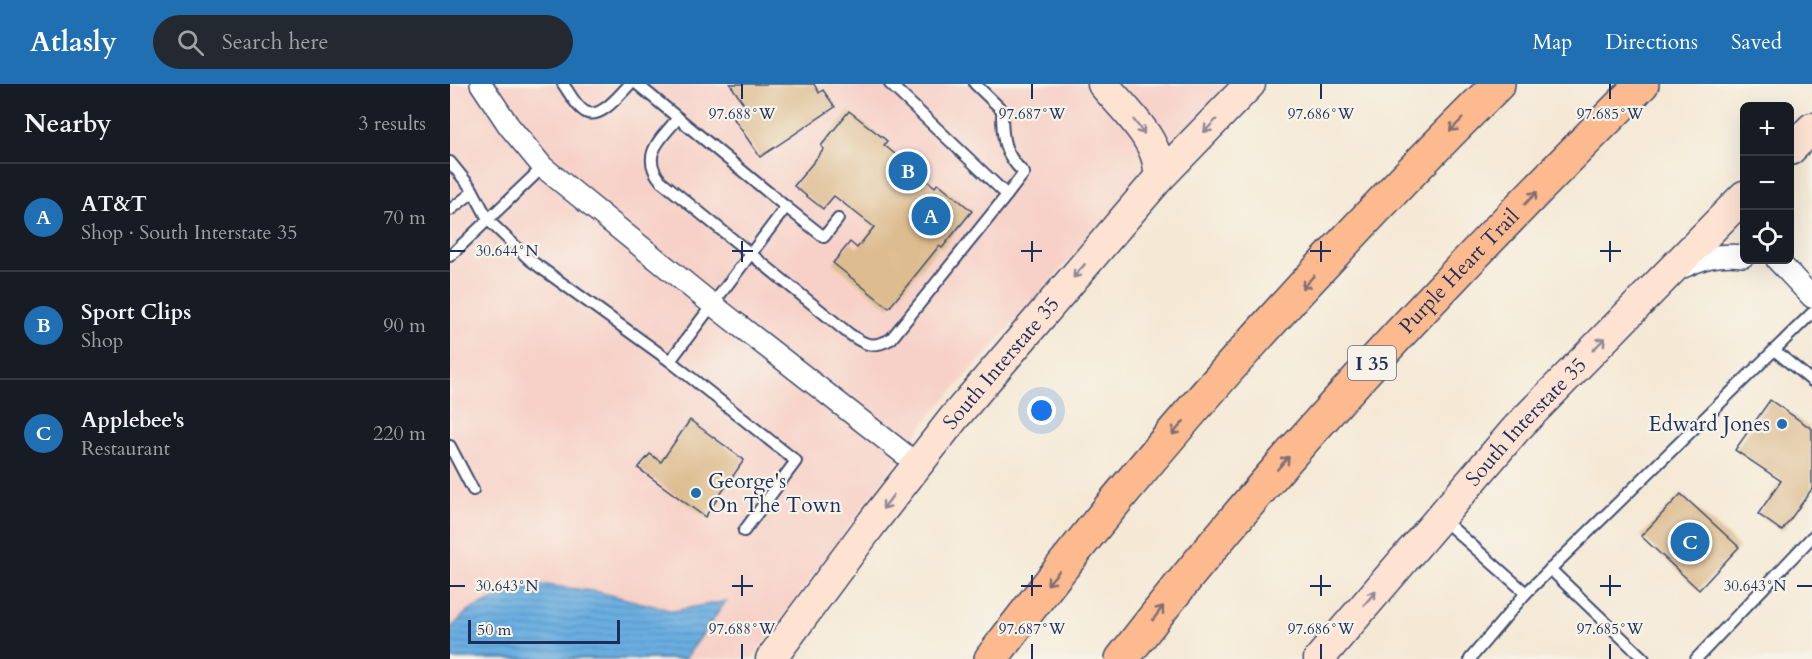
<!DOCTYPE html>
<html lang="en">
<head>
<meta charset="utf-8">
<style>
  body { margin:0; font-family:Cardo,serif; background:#242831; color:#f1f3f6 }
  .controls { position:absolute; right:18px; top:18px; display:grid; overflow:hidden; border-radius:9px; box-shadow:0 6px 24px #0002 }
  .controls button { width:54px; height:54px; display:grid; place-items:center; padding:0; border:0; border-bottom:2px solid #363941; background:#171b24; color:#f1f3f6; font:30px sans-serif }
  .scale { position:absolute; left:18px; bottom:15px; width:152px; box-sizing:border-box; padding-left:6px; border:3px solid #1b2f5e; border-top:0; font-size:16px; line-height:21px; white-space:nowrap; color:#1b2f5e; -webkit-text-stroke:4px #f7f3e8; paint-order:stroke }
  .you { position:absolute; left:592px; top:327px; width:21px; height:21px; margin:-15px; border:4px solid #fff; border-radius:50%; background:#1a73e8; box-shadow:0 0 0 9px #1a73e833 }
  .badge { display:grid; place-items:center; width:39px; height:39px; border-radius:50%; background:#1f6fb2; color:#fff; font-size:20px; font-weight:700 }
  .pin { position:absolute; translate:-50% -50%; border:3px solid #fff; box-shadow:0 2px 6px #0006 }
  .list { margin:0; padding:0; list-style:none }
  h2 { display:flex; justify-content:space-between; align-items:center; height:78px; margin:0; padding:0 24px; font-size:26px }
  h2 small { font-size:20px; font-weight:400; color:#9ea1a6 }
  .list li { display:grid; grid-template-columns:39px 1fr auto; gap:18px; align-items:center; box-sizing:border-box; height:108px; padding:0 24px; border-top:2px solid #363941 }
  .list b { display:block; font-size:22px; white-space:nowrap }
  .list p { margin:0; font-size:20px; white-space:nowrap; color:#9ea1a6 }
  .list em { font-size:20px; font-style:normal; color:#9ea1a6 }
  .icon { flex:none; width:33px; height:33px; fill:none; stroke:currentColor; stroke-width:2; stroke-linecap:round; stroke-linejoin:round }
  .map { position:relative; flex:none; width:1362px; height:575px; overflow:hidden }
  header { display:flex; align-items:center; gap:36px; box-sizing:border-box; height:84px; padding:0 30px; background:#1f6fb2; color:#fff }
  header strong { font-size:28px }
  nav { display:flex; gap:33px; margin-inline-start:auto; font-size:21px }
  .search { width:420px; height:54px; background:#242831; display:flex; align-items:center; gap:15px; box-sizing:border-box; padding:0 21px; border-radius:33px; color:#9ea1a6; font-size:22px }
  main { display:flex }
  aside { flex:1; background:#171b24 }
  .map>svg:first-child { display:block }
  .built { fill:#f7d1c7 }
  .water { fill:url(#water-rules); stroke:#436fa0; stroke-width:1.5 }
  .building { fill:#ddbc8f }
  .lines { fill:none; stroke-linecap:round; stroke-linejoin:round }
  .lane-casing { stroke:#3c4b70; stroke-width:14 }
  .street-casing { stroke:#3c4b70; stroke-width:24 }
  .secondary-casing { stroke:#3c4b70; stroke-width:33 }
  .highway-casing { stroke:#3c4b70; stroke-width:36 }
  .lane { stroke:#fff; stroke-width:10 }
  .street { stroke:#fff; stroke-width:21 }
  .secondary { stroke:#fee3d2; stroke-width:30 }
  .highway { stroke:#fcba8e; stroke-width:33 }
  .oneway { stroke:#806e74 }
  .oneway2 { stroke:#8c8998 }
  .ticks { fill:none; stroke:#1b2f5e; stroke-width:2 }
  .poi-dot { fill:#1f6fb2; stroke:#f7f3e8; stroke-width:2 }
  .labels { text-anchor:middle; dominant-baseline:central; stroke-width:4.5; stroke-linejoin:round; paint-order:stroke }
  .shield { fill:#f7f3e8; stroke:#5d6a87; stroke-width:1.5 }
  .shield-label { font-size:20px; font-weight:bold; fill:#1b2f5e }
  .street-label { font-size:21px; fill:#1b2f5e; stroke:#f7f3e8 }
  .poi-label { font-size:21px; fill:#1b2f5e; stroke:#f7f3e8; text-anchor:end }
  .ticks-label { font-size:15px; text-anchor:middle; fill:#1b2f5e; stroke:#f7f3e8; stroke-width:4.5; stroke-linejoin:round; paint-order:stroke }
</style>
</head>
<body>
<header>
<strong>Atlasly</strong>
<div class="search"><svg class="icon" aria-label="search" viewBox="0 0 24 24"><circle cx="10" cy="10" r="6"/><path d="M15 15l6 6"/></svg>Search here</div>
<nav><a>Map</a><a>Directions</a><a>Saved</a></nav>
</header>
<main>
<aside>
<h2>Nearby<small>3 results</small></h2>
<ul class="list">
<li><span class="badge">A</span><div><b>AT&amp;T</b><p>Shop · South Interstate 35</p></div><em>70 m</em></li>
<li><span class="badge">B</span><div><b>Sport Clips</b><p>Shop</p></div><em>90 m</em></li>
<li><span class="badge">C</span><div><b>Applebee's</b><p>Restaurant</p></div><em>220 m</em></li>
</ul>
</aside>
<div class="map">
<svg width="1362" height="575" viewBox="0 0 1362 575">
  <defs>
    <pattern id="water-rules" width="6" height="5" patternUnits="userSpaceOnUse" patternTransform="scale(1.5)"><rect width="6" height="5" fill="#6bafe1"/><path d="M0 2.5h6" fill="none" stroke="#578fba"/></pattern>
  </defs>
  <rect width="100%" height="100%" fill="#f7f3e8"/>
  <filter id="ink" filterUnits="userSpaceOnUse"><feTurbulence type="fractalNoise" baseFrequency=".0167" numOctaves="2"/><feDisplacementMap in="SourceGraphic" scale="12" xChannelSelector="R" yChannelSelector="G"/><feConvolveMatrix kernelMatrix="1 2 1 2 8 2 1 2 1" color-interpolation-filters="sRGB"/></filter>
  <filter id="wash" filterUnits="userSpaceOnUse"><feTurbulence type="fractalNoise" baseFrequency=".008" numOctaves="4" result="noise"/><feDisplacementMap in="SourceGraphic" scale="24" xChannelSelector="R" yChannelSelector="G"/><feGaussianBlur stdDeviation="1.35" result="paint"/><feColorMatrix in="noise" values="0 0 0 0 0 0 0 0 0 0 0 0 0 0 0 0 0 1.4 0 .05"/><feComposite in="paint" operator="in"/></filter>
  <g filter="url(#wash)">
    <rect width="100%" height="100%" fill="#f5e9d5"/>
    <path class="built" d="M0 0H778L479 333 303 575H0Z"/>
    <path class="water" d="M80 499 149 508 223 527 276 517 235 575H0V545L18 527Z"/>
    <g id="blocks">
      <g class="building">
        <path d="M280 0H364L369 9 373 6 385 23 310 73 284 35 298 26Z"/>
        <path d="M399 27 437 57 434 61 485 103 488 99 522 127 492 164 489 162 439 224 383 179 400 158 407 164 424 143 384 112 373 125 344 102 374 65 371 62Z"/>
        <path d="M1320 316 1362 345V405L1332 447 1308 430 1331 397 1285 366Z"/>
        <path d="M240 336 294 376 255 433 188 384 200 370 211 378Z"/>
        <path d="M1231 410 1289 463 1249 506 1191 452Z"/>
      </g>
    </g>
  </g>
  <g filter="url(#ink)">
    <use href="#blocks" fill-opacity="0" stroke="#3c4b70" stroke-width="1.5"/>
    <g class="lines">
      <defs>
        <g id="lane">
          <path d="M113 0C119 8 125 21 134 27 149 38 170 10 180 0"/>
          <path d="M525 0 552 26C552 55 553 69 574 89L557 111"/>
          <path d="M228 34C211 55 189 71 211 97L398 249C415 261 422 265 441 255L557 111 440 0"/>
          <path d="M0 78 22 105 39 137 80 176 220 277 336 123 187 0"/>
          <path d="M336 123 374 153 388 135"/>
          <path d="M0 126 23 108"/>
          <path d="M0 172 93 83"/>
          <path d="M1324 266 1362 297"/>
          <path d="M220 277 346 377 294 447"/>
          <path d="M0 362 23 406"/>
          <path d="M991 434 1076 509"/>
          <path d="M1100 485 1194 575"/>
          <path d="M1020 575 1076 509 1362 229"/>
          <path d="M1246 575 1362 453"/>
        </g>
        <g id="street">
          <path d="M31 0 59 42 93 83 263 221 467 380"/>
          <path d="M1327 176 1362 213"/>
          <path d="M1227 186C1252 174 1267 169 1294 172"/>
        </g>
        <g id="secondary">
          <path d="M653 0C675 26 712 58 709 94"/>
          <path d="M1340 66 1362 44"/>
          <path id="s1" d="M321 575 422 439 503 335 709 94 800 0"/>
          <path id="s2" d="M869 575 1066 345 1294 112"/>
        </g>
        <g id="highway">
          <path d="M541 575C694 371 867 180 1048 0"/>
          <path id="s3" d="M672 575C830 370 1009 182 1192 0"/>
        </g>
      </defs>
      <use href="#lane" class="lane-casing"/>
      <use href="#street" class="street-casing"/>
      <use href="#secondary" class="secondary-casing"/>
      <use href="#highway" class="highway-casing"/>
      <use href="#lane" class="lane"/>
      <use href="#street" class="street"/>
      <use href="#secondary" class="secondary"/>
      <use href="#highway" class="highway"/>
    </g>
    <defs><path id="oneway-shaft" d="M-6 0H5M1.5-3L5.5 0L1.5 3" fill="none" stroke-width="1.6" stroke-linecap="round" stroke-linejoin="round" transform="scale(1.5)"/></defs>
    <g class="oneway">
      <use href="#oneway-shaft" transform="translate(1006 41) rotate(135)"/>
      <use href="#oneway-shaft" transform="translate(1081 114) rotate(-46)"/>
      <use href="#oneway-shaft" transform="translate(858 198) rotate(133)"/>
      <use href="#oneway-shaft" transform="translate(728 344) rotate(131)"/>
      <use href="#oneway-shaft" transform="translate(833 379) rotate(-48)"/>
      <use href="#oneway-shaft" transform="translate(603 494) rotate(130)"/>
      <use href="#oneway-shaft" transform="translate(708 529) rotate(-53)"/>
    </g>
    <g class="oneway2">
      <use href="#oneway-shaft" transform="translate(760 42) rotate(134)"/>
      <use href="#oneway-shaft" transform="translate(689 43) rotate(53)"/>
      <use href="#oneway-shaft" transform="translate(629 187) rotate(130)"/>
      <use href="#oneway-shaft" transform="translate(1149 260) rotate(-45)"/>
      <use href="#oneway-shaft" transform="translate(438 418) rotate(127)"/>
      <use href="#oneway-shaft" transform="translate(920 514) rotate(-49)"/>
    </g>
  </g>
  <path class="ticks" d="M292 0V15M582 0V15M871 0V15M1160 0V15M292 157V178M582 157V178M871 157V178M1160 157V178M0 167H15M282 167H303M571 167H592M860 167H881M1150 167H1171M292 491V512M582 491V512M871 491V512M1160 491V512M0 502H15M282 502H303M571 502H592M860 502H881M1150 502H1171M1347 502H1362M292 560V575M582 560V575M871 560V575M1160 560V575"/>
  <g class="poi-dot">
    <circle cx="1332" cy="340" r="6"/>
    <circle cx="246" cy="409" r="6"/>
  </g>
  <g class="labels">
    <rect class="shield" x="898" y="262" width="48" height="34" rx="4.5"/>
    <g class="shield-label">
      <text x="922" y="279">I 35</text>
    </g>
    <g class="street-label">
      <text stroke="none"><textPath href="#s3" startOffset="514">Purple Heart Trail</textPath></text>
      <text stroke="none"><textPath href="#s1" startOffset="375">South Interstate 35</textPath></text>
      <text stroke="none"><textPath href="#s2" startOffset="315">South Interstate 35</textPath></text>
    </g>
    <g class="poi-label">
      <text x="1320" y="340">Edward Jones</text>
      <text x="258" y="397" text-anchor="start">George's<tspan x="258" dy="24">On The Town</tspan></text>
    </g>
  </g>
  <g class="ticks-label">
    <text x="292" y="35">97.688°W</text>
    <text x="582" y="35">97.687°W</text>
    <text x="871" y="35">97.686°W</text>
    <text x="1160" y="35">97.685°W</text>
    <text x="57" y="172">30.644°N</text>
    <text x="57" y="507">30.643°N</text>
    <text x="1305" y="507">30.643°N</text>
    <text x="292" y="550">97.688°W</text>
    <text x="582" y="550">97.687°W</text>
    <text x="871" y="550">97.686°W</text>
    <text x="1160" y="550">97.685°W</text>
  </g>
</svg>
<div class="controls">
<button>+</button>
<button>−</button>
<button><svg class="icon" aria-label="locate" viewBox="0 0 24 24"><circle cx="12" cy="12" r="6"/><path d="M12 2v4M12 18v4M2 12h4M18 12h4"/></svg></button>
</div>
<div class="scale">50 m</div>
<div class="you"></div>
<div class="pin badge" style="left:481px;top:132px">A</div>
<div class="pin badge" style="left:458px;top:87px">B</div>
<div class="pin badge" style="left:1240px;top:458px">C</div>
</div>
</main>
</body>
</html>
